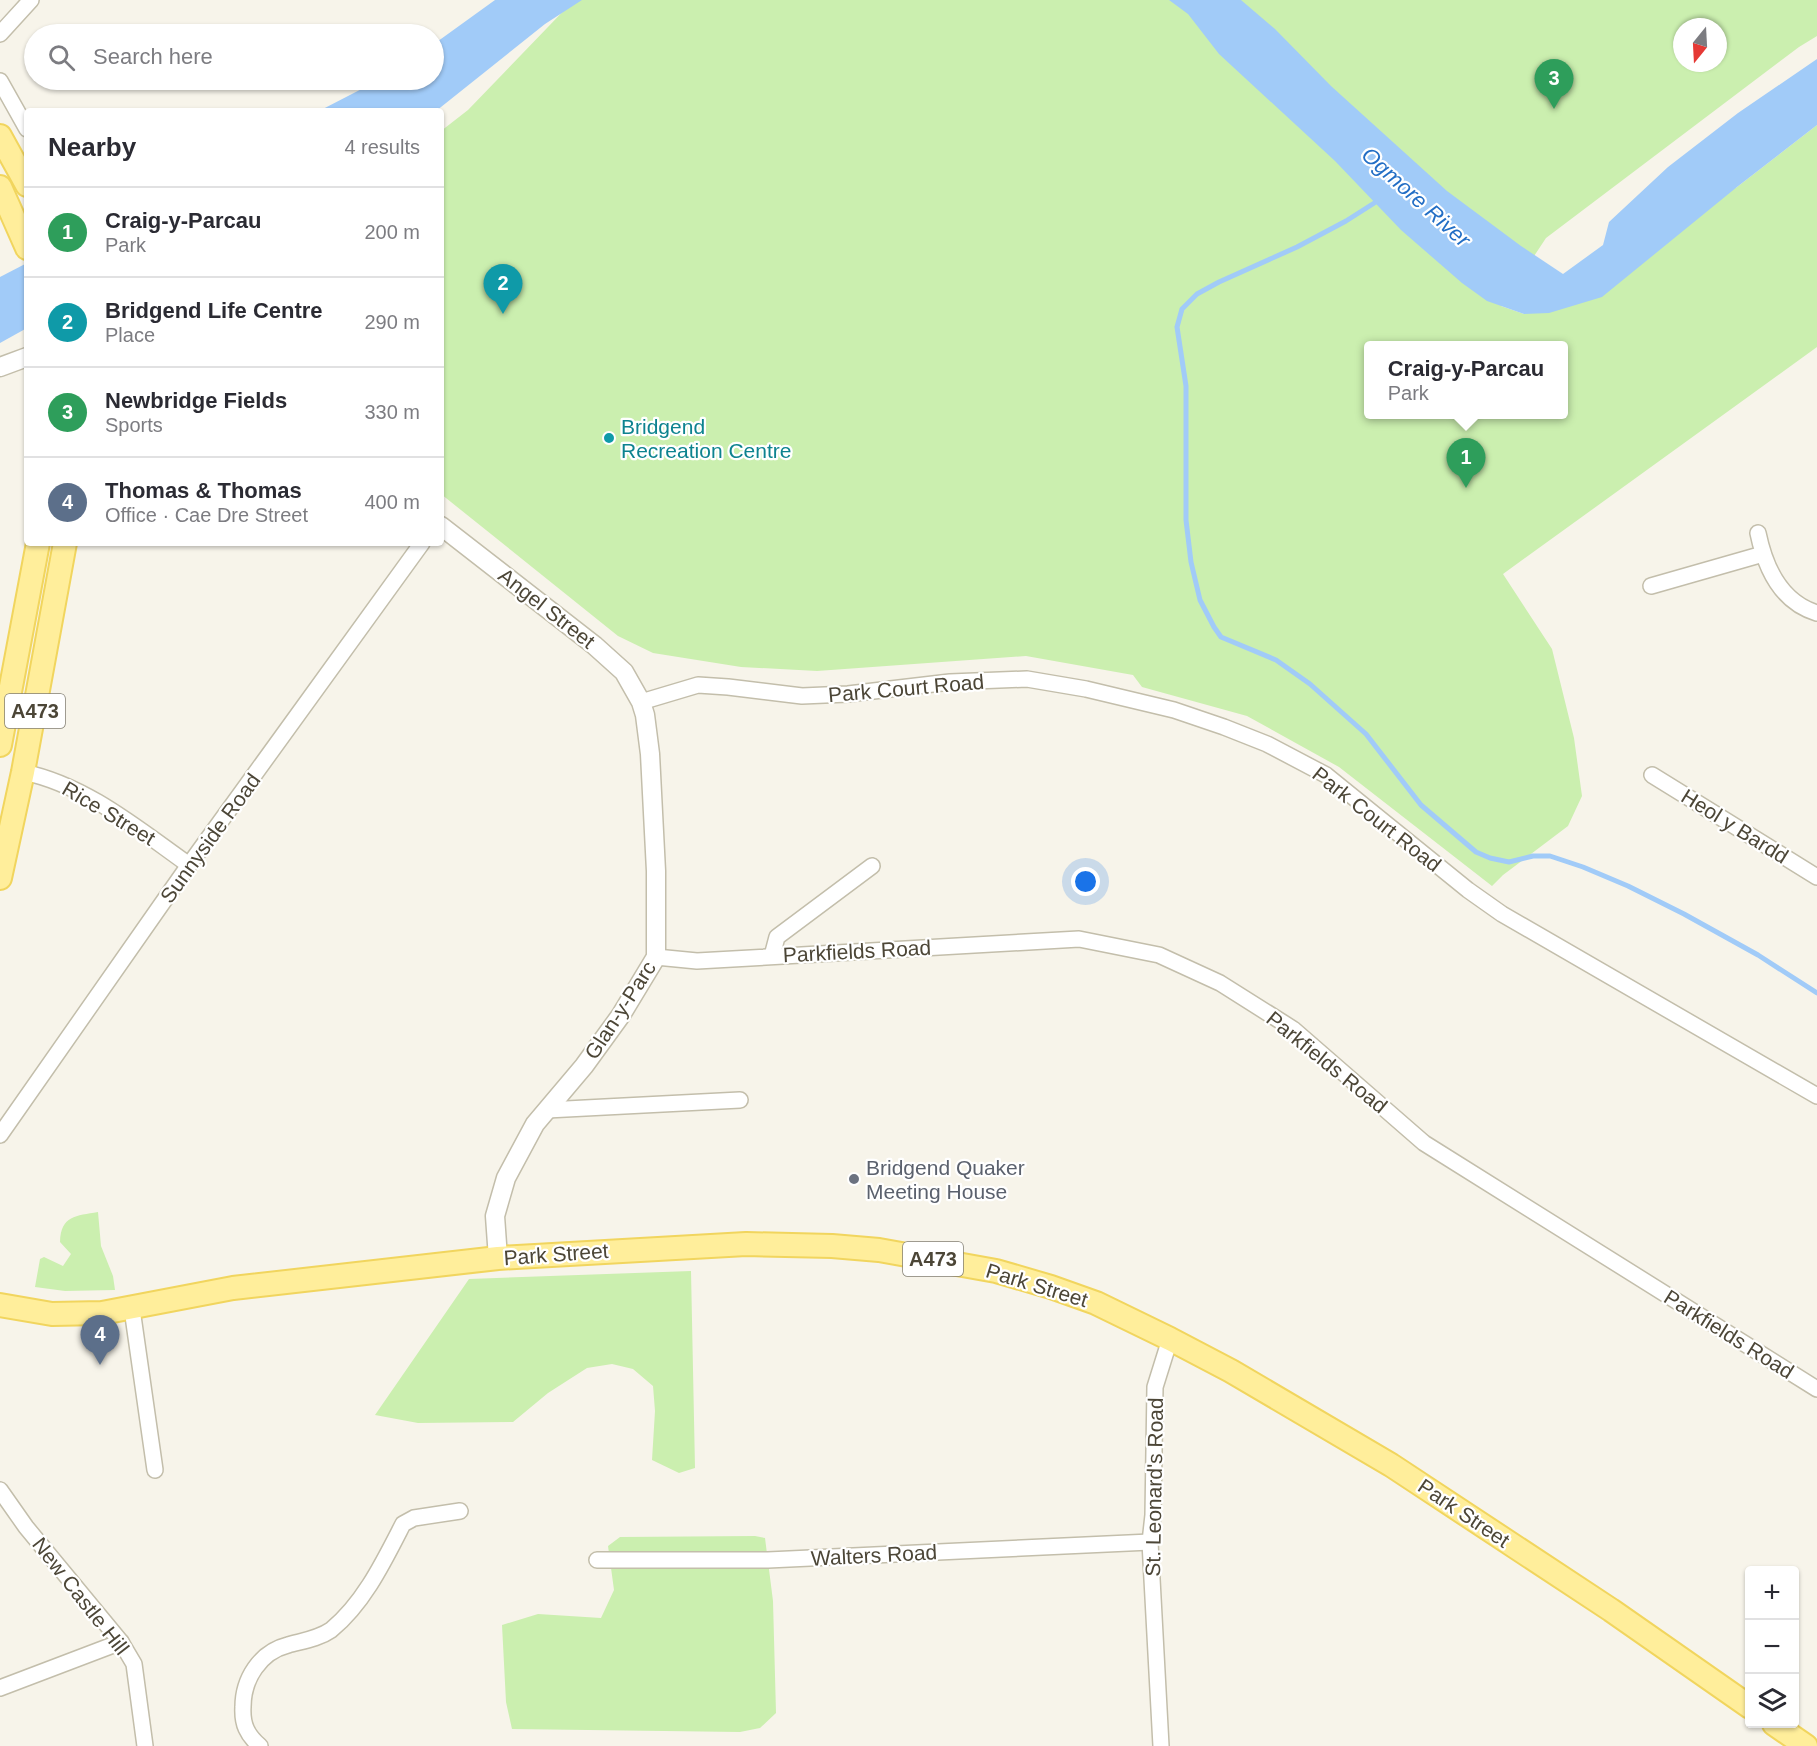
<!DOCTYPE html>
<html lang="en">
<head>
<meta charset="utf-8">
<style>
  body { margin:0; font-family:Arial,sans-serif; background:#f7f7f7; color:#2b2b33 }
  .controls { position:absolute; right:18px; bottom:18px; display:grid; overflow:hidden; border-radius:6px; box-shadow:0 2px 4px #0004 }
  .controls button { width:54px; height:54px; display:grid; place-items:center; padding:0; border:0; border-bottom:2px solid #e1e1e2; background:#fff; color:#2b2b33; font:30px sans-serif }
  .compass { position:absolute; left:1673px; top:18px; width:54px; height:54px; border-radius:50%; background:#fff; box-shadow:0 2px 4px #0004; rotate:198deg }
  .you { position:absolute; left:1086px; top:882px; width:21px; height:21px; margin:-15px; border:4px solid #fff; border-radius:50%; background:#1a73e8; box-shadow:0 0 0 9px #1a73e833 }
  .badge { display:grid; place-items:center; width:39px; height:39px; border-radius:50%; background:#0b8043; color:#fff; font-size:20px; font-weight:700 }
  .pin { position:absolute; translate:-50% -50px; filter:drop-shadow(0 2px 3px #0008) }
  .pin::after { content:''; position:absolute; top:32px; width:21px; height:18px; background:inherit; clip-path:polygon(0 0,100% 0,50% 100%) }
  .popup { position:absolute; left:1364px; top:341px; width:204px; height:78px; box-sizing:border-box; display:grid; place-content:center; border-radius:6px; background:#fff; filter:drop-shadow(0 2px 4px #0005); font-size:20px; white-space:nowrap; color:#7c7c81 }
  .popup b { font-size:22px; color:#2b2b33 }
  .popup::after { content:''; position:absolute; left:50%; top:100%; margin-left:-12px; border:12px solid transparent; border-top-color:#fff }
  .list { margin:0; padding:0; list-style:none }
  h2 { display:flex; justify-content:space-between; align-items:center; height:78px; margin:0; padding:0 24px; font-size:26px }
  h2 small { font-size:20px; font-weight:400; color:#7c7c81 }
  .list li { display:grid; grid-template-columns:39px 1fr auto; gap:18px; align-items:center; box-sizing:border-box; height:90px; padding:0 24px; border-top:2px solid #e1e1e2 }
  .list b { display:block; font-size:22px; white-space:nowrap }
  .list p { margin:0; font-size:20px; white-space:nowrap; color:#7c7c81 }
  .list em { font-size:20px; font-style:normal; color:#7c7c81 }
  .icon { flex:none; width:33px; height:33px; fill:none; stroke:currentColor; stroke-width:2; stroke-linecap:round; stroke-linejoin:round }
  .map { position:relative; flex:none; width:1817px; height:1746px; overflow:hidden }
  .search { position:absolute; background:#fff; box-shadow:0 2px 4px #0004; left:24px; top:24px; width:420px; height:66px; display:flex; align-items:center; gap:15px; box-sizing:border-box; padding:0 21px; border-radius:33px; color:#7c7c81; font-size:22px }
  .panel { position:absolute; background:#fff; box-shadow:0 2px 4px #0004; left:24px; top:108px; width:420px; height:438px; border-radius:6px }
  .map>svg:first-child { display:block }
  .green { fill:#cbefaf; fill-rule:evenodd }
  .water { fill:#a1cbf8 }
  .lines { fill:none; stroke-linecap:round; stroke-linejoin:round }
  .stream { stroke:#a1cbf8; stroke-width:5 }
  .minor-casing { stroke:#c3beab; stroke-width:18 }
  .tertiary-casing { stroke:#c3beab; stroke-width:21 }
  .primary-casing { stroke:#f1d55e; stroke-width:26 }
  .minor { stroke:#fff; stroke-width:15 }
  .tertiary { stroke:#fff; stroke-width:18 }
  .primary { stroke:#ffee9b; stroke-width:22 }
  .culture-dot { fill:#0f9aa8; stroke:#fff; stroke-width:2 }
  .worship-dot { fill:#6b7280; stroke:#fff; stroke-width:2 }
  .labels { text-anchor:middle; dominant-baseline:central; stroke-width:4.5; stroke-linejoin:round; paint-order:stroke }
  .shield { fill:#fff; stroke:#827e73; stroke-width:1.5 }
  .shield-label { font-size:20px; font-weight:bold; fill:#4c4637 }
  .culture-label { font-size:21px; fill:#0d838f; stroke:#fff; text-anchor:start }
  .street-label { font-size:21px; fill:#4c4637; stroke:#fff }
  .worship-label { font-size:21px; fill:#5b616d; stroke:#fff; text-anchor:start }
  .water-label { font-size:22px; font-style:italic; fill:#226ec5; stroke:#fff }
</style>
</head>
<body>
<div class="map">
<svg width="1817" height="1746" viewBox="0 0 1817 1746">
  <rect width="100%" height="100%" fill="#f7f4ea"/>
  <g class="green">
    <path d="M574 0H1817V36L1799 47 1546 238 1501 306 1524 314 1737 187 1817 125V347L1503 574 1552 649 1574 738 1582 796 1568 826 1503 875 1492 886 1339 767 1247 716 1142 687 1133 675 1026 656 817 671 741 667 653 653 618 636 441 494V131L468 110ZM1682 27H1718V63H1682ZM1368 346H1564V414H1368Z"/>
    <path d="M98 1212 101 1246 113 1276 115 1290 65 1291 35 1287 40 1259 44 1257 63 1266 71 1254 60 1242C61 1215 76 1216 98 1212Z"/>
    <path d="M691 1271 695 1468 679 1473 652 1460 655 1411 653 1386 633 1369 612 1364 587 1368 548 1393 513 1422 418 1423 375 1415 469 1279Z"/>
    <path d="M755 1536 765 1538 773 1601 776 1713 760 1728 740 1732 512 1729 506 1702 502 1625 538 1614 601 1618 614 1590 608 1546 620 1537Z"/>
  </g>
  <g class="water">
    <path d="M495 0H582L545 24 436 111H319L379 80H434V44Z"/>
    <path d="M1169 0H1241L1275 29 1331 86 1447 191 1521 246 1563 274 1603 245 1609 222 1668 167 1738 113 1817 59V125L1737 187 1602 297 1549 313 1524 314 1487 301 1462 283 1401 230 1335 161 1219 54 1188 14Z"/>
    <path d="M27 263V328L0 343V277Z"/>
  </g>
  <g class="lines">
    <path class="stream" d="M1379 200 1346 221 1297 247 1219 282 1197 294 1182 309 1177 327 1186 386V520L1191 562 1200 600 1214 627 1221 637 1276 660 1310 684 1366 734 1421 805 1476 852 1490 858 1509 862 1533 856H1550L1583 867 1628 886 1684 914 1758 955 1817 993"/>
    <defs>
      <g id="minor">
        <path d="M0 34 31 0"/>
        <path d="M0 81 27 129"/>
        <path d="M1758 533C1765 567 1780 602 1817 613"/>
        <path d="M1651 586 1763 554"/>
        <path d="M641 702 698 685 728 687 802 696 848 694 950 682 1027 679 1086 689 1174 710 1224 727 1267 744 1326 775 1468 890 1502 914 1817 1096"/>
        <path d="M23 772C86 785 138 829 189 865"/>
        <path d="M1652 775 1817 877"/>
        <path d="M772 956 777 937 872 866"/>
        <path d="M656 957 697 961 1079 939 1159 955 1220 983 1293 1029 1424 1143 1817 1389"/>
        <path d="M547 1110 740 1100"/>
        <path d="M0 1135 189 865 422 543"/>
        <path d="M132 1309 155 1470"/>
        <path d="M0 1490 26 1527 121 1642 134 1664 145 1746"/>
        <path d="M597 1560H768L1150 1542"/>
        <path d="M0 1688 121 1642"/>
        <path d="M260 1746C247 1735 242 1724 243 1707 243 1679 260 1652 288 1645 302 1641 318 1639 331 1630 364 1603 384 1561 403 1524L414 1518 460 1511"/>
        <path d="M1161 1746 1150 1542 1153 1515 1155 1387 1170 1339"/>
      </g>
      <g id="tertiary">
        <path d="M0 367 27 357"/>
        <path d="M441 526 594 645 624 672 641 702 645 715 650 754 656 871V957L621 1015 584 1066 535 1124 506 1178 495 1216 498 1258"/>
      </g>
      <g id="primary">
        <path d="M0 136 27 185"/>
        <path d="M0 187 27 248"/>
        <path d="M0 745 38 543"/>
        <path d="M0 878 23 772 65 543"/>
        <path d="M0 1305 52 1314 102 1313 233 1288 498 1258 746 1244 832 1246 879 1250 996 1271 1051 1287 1096 1303 1170 1339 1231 1371 1391 1465 1611 1610 1750 1707"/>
        <path d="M1774 1724 1806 1746"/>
      </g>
    </defs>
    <use href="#minor" class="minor-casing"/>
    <use href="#tertiary" class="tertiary-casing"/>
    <use href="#primary" class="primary-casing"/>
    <use href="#minor" class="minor"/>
    <use href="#tertiary" class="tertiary"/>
    <use href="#primary" class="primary"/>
  </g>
  <circle class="culture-dot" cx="609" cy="438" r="6"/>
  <circle class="worship-dot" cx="854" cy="1179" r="6"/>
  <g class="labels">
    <g class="shield">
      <rect x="5" y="694" width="60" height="34" rx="4.5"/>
      <rect x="903" y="1242" width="60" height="34" rx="4.5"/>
    </g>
    <g class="shield-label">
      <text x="35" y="711">A473</text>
      <text x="933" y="1259">A473</text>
    </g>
    <g class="culture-label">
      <text x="621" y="426">Bridgend<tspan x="621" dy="24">Recreation Centre</tspan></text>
    </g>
    <g class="street-label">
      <text transform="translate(547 608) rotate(38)">Angel Street</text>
      <text transform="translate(906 688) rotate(-5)">Park Court Road</text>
      <text transform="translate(109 813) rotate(31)">Rice Street</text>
      <text transform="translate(1377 819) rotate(38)">Park Court Road</text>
      <text transform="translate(1735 826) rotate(32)">Heol y Bardd</text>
      <text transform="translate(210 838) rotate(-54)">Sunnyside Road</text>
      <text transform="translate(857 951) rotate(-3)">Parkfields Road</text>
      <text transform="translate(620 1010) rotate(-57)">Glan-y-Parc</text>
      <text transform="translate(1327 1062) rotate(39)">Parkfields Road</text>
      <text transform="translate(556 1254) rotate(-4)">Park Street</text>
      <text transform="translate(1037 1285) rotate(17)">Park Street</text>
      <text transform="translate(1729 1334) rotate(32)">Parkfields Road</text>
      <text transform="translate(1154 1487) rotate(-89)">St. Leonard's Road</text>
      <text transform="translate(1464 1513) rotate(34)">Park Street</text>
      <text transform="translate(874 1555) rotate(-3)">Walters Road</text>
      <text transform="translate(81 1596) rotate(52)">New Castle Hill</text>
    </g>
    <g class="worship-label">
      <text x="866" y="1167">Bridgend Quaker<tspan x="866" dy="24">Meeting House</tspan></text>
    </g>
    <g class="water-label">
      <text transform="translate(1416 197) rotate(42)">Ogmore River</text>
    </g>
  </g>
</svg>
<div class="controls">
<button>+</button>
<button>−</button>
<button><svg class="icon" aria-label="layers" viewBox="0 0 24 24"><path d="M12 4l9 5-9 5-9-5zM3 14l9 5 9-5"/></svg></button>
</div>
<svg class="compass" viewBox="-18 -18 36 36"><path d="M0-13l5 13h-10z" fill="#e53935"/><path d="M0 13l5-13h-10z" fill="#7c7c81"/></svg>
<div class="you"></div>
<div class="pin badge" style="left:1466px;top:488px;background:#2e9e5b">1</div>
<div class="popup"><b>Craig-y-Parcau</b>Park</div>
<div class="pin badge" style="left:503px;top:314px;background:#0f9aa8">2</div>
<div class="pin badge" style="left:1554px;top:109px;background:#2e9e5b">3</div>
<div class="pin badge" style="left:100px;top:1365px;background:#5c6f8a">4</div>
<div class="search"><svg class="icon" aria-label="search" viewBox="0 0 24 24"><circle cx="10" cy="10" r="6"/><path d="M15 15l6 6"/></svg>Search here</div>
<section class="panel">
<h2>Nearby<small>4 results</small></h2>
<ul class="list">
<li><span class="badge" style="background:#2e9e5b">1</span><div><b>Craig-y-Parcau</b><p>Park</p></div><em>200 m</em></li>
<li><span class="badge" style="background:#0f9aa8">2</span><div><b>Bridgend Life Centre</b><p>Place</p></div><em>290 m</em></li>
<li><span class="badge" style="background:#2e9e5b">3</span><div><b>Newbridge Fields</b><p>Sports</p></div><em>330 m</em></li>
<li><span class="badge" style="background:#5c6f8a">4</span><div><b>Thomas &amp; Thomas</b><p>Office · Cae Dre Street</p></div><em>400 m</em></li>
</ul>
</section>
</div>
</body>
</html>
